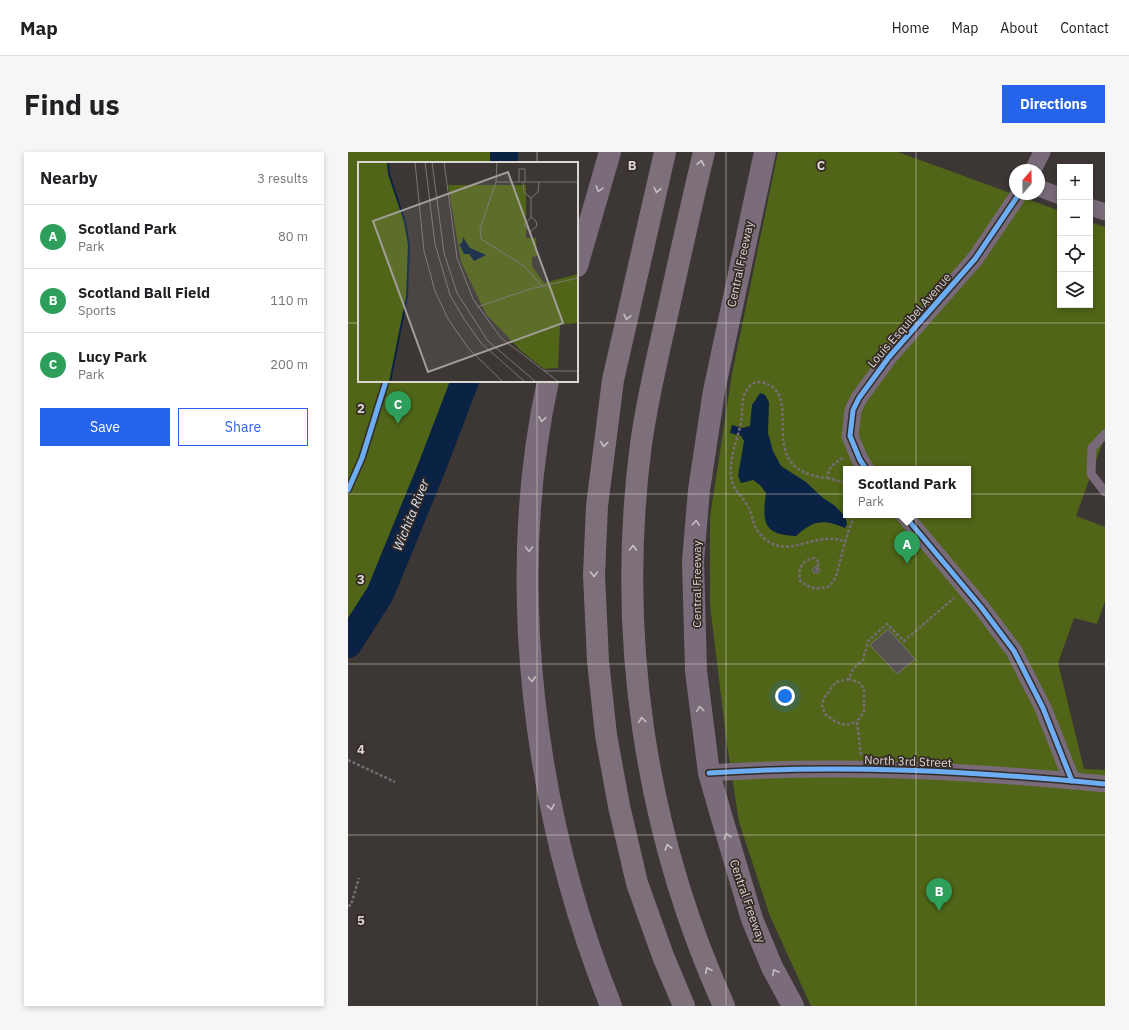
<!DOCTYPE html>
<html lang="en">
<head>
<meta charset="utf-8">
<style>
  body { margin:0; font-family:"IBM Plex Sans",sans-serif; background:#f6f6f6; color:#202124 }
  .controls { position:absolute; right:12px; top:12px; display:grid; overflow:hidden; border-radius:0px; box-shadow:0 2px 6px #0003 }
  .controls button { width:36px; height:36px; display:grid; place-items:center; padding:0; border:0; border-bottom:1px solid #e0e0e0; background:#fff; color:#202124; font:20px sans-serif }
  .compass { position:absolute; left:661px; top:12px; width:36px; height:36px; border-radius:50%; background:#fff; box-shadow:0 2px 6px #0003; rotate:20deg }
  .you { position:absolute; left:437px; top:544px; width:14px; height:14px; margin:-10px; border:3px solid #fff; border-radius:50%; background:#1a73e8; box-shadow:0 0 0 6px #1a73e833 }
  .badge { display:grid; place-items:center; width:26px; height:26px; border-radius:50%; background:#2563eb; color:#fff; font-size:13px; font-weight:700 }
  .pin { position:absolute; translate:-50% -33px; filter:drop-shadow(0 1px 2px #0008) }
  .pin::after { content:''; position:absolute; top:21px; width:14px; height:12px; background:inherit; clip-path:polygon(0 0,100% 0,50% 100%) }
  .popup { position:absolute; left:495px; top:314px; width:128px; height:52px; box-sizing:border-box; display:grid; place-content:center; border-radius:0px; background:#fff; filter:drop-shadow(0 1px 3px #0005); font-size:13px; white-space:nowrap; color:#757577 }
  .popup b { font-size:15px; color:#202124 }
  .popup::after { content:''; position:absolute; left:50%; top:100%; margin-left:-8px; border:8px solid transparent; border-top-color:#fff }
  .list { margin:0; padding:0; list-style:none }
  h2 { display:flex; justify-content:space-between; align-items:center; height:52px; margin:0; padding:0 16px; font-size:17px }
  h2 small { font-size:13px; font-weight:400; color:#757577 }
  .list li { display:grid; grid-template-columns:26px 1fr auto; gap:12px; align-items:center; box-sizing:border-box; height:64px; padding:0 16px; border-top:1px solid #e0e0e0 }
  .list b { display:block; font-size:15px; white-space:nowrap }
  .list p { margin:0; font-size:13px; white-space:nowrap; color:#757577 }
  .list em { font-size:13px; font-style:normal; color:#757577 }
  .actions { display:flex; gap:8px; padding:12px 16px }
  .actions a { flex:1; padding:9px 0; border:1px solid #2563eb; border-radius:0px; text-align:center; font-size:14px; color:#2563eb }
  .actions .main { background:#2563eb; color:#fff }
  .icon { flex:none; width:22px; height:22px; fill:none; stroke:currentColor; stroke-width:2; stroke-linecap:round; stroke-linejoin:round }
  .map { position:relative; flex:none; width:757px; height:854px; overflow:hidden; border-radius:0px }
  header { display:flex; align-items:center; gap:24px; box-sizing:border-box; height:56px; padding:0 20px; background:#fff; border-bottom:1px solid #e0e0e0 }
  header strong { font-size:19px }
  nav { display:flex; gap:22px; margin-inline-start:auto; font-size:14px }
  .intro { display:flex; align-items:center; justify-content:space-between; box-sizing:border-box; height:96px; padding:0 24px }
  h1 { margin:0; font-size:28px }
  .button { padding:10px 18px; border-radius:0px; background:#2563eb; color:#fff; font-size:14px; font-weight:700 }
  main { display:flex; gap:24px; padding:0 24px }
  aside { flex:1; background:#fff; border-radius:0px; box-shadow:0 2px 6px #0003 }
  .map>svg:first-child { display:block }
  .green { fill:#506517; fill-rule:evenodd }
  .water { fill:#0a2244 }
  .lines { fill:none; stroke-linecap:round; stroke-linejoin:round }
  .river { stroke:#0a2244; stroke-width:28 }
  .building { fill:#565250; stroke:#7a7673 }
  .path { stroke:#766c74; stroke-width:2.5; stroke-dasharray:3 2; stroke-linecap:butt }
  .lane { stroke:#786a78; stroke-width:9 }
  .street { stroke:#786a78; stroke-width:17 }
  .secondary { stroke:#7a6c7a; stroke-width:22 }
  .highway { stroke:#7d707b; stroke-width:22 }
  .cycleway-casing { stroke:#352b26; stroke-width:8 }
  .cycleway { stroke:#6dadf4; stroke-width:5 }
  .oneway { stroke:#c9c2c1 }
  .oneway2 { stroke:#c4bcbc }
  .grid { fill:none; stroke:#dcd6d2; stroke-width:1; stroke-opacity:0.55 }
  .labels { text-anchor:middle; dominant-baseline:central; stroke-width:3.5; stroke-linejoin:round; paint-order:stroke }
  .street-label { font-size:12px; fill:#dcd6d2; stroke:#352b26 }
  .water-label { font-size:13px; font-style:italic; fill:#d6e4f8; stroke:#352b26 }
  .inset-river { fill:none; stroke:#0a2244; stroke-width:2 }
  .inset-road { fill:none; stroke:#7c7673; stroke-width:1 }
  .view { fill:#a49e9b; fill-opacity:0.15; stroke:#a49e9b; stroke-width:2 }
  .inset-edge { fill:none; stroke:#dcd6d2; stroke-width:2 }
  .grid-label { font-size:13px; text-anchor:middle; font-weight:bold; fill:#dcd6d2; stroke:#352b26; stroke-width:3.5; stroke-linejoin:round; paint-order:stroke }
</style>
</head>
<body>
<header>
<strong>Map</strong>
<nav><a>Home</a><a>Map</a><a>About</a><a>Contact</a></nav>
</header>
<div class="intro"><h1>Find us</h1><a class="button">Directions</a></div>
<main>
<aside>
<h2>Nearby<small>3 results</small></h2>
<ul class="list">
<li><span class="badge" style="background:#2e9e5b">A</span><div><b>Scotland Park</b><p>Park</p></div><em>80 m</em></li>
<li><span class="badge" style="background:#2e9e5b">B</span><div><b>Scotland Ball Field</b><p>Sports</p></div><em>110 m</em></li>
<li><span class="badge" style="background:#2e9e5b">C</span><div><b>Lucy Park</b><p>Park</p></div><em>200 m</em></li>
</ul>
<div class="actions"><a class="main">Save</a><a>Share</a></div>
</aside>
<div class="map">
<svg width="757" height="854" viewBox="0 0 757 854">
  <rect width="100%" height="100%" fill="#3c3634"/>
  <g class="green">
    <path d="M0 0H156V11H11V229H117L84 315 32 442 0 492Z"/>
    <path d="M430 0H550L712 59V153H742V70L757 75V284L728 364 757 375V449L749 472 726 466 710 511 736 617 757 618V854H463L422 764 391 670 378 585 362 453V365L384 222ZM498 317H620V363H498Z"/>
  </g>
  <path class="water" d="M412 241 417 243 421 250 420 281 425 299 433 314 458 330 475 346 486 353 497 364 499 372 497 376C475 367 466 368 448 384 415 383 414 370 418 341L412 333 405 328 393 331 390 324 396 289 393 284 382 281 384 273 395 276 402 274 404 253Z"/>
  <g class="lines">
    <g class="river">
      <path d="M156 11V0"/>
      <path d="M0 492 32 442 84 315 117 229"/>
    </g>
  </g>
  <g class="building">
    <circle cx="468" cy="418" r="3.5"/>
    <path d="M540 477 567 507 549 522 522 493Z"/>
  </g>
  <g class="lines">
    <g class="path">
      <path d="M495 306C486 311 480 316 479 326 400 318 462 241 413 230 406 229 400 235 397 241 393 250 395 261 393 271 389 289 381 305 383 324 385 339 393 342 399 353 407 366 402 374 417 387 442 408 469 377 497 390L506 363"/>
      <path d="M479 326 494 330 498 335"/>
      <path d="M468 419 471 410 466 406C453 409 450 417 452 429 463 437 469 438 482 434L488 425 497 390"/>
      <path d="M501 527 488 530 476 546 474 554 477 562 488 570 497 573 509 570"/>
      <path d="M513 603 509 570 516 559V537L512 531 501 527 505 517 515 508 520 489 539 472 556 489 606 446"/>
      <path d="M0 608 47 630"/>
      <path d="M0 754 3 753 11 726"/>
    </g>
    <path class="lane" d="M757 282 744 296 743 322 757 340"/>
    <g class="street">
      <path d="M685 18 694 0"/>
      <path d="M691 36 712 44"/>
      <path d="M742 55 757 60"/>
      <path d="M518 317 512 308 502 284 505 258 511 246 541 205 627 107 671 42"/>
      <path d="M556 363 633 455 666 499 695 556 724 629"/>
      <path d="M361 621C493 612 625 619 757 632"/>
    </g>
    <g class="secondary">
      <path d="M417 0 366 239 351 338 345 409 348 519 361 621 373 663 404 767 424 815 445 854"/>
      <path d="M229 114 262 0"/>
      <path d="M200 229C156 432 186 662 263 854"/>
    </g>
    <g class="highway">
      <path d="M317 0 265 228 249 354 246 423 250 509 258 583 271 654 289 731 315 804 336 854"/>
      <path d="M356 0C343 54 331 109 319 163 309 206 299 249 293 292 268 483 297 679 376 854"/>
    </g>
    <defs>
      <g id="cycleway">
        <path d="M518 317 512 308 502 284 505 258 511 246 541 205 627 107 671 42"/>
        <path d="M0 338 14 306 38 229"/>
        <path d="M556 363 633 455 666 499 695 556 724 629"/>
        <path d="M361 621C493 612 625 619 757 632"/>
      </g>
    </defs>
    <use href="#cycleway" class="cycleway-casing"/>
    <use href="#cycleway" class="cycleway"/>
  </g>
  <defs><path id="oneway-chevron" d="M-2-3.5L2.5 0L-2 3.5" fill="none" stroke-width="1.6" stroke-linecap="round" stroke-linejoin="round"/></defs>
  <g class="oneway">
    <use href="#oneway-chevron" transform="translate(353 11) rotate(-77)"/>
    <use href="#oneway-chevron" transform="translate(309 38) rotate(103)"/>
    <use href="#oneway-chevron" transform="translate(279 165) rotate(103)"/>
    <use href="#oneway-chevron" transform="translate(256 292) rotate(97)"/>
    <use href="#oneway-chevron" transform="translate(285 396) rotate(-90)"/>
    <use href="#oneway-chevron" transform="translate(246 422) rotate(90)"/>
    <use href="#oneway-chevron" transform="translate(294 568) rotate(-97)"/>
    <use href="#oneway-chevron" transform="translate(320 695) rotate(-105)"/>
    <use href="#oneway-chevron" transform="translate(360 818) rotate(-114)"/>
  </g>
  <g class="oneway2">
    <use href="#oneway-chevron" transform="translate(251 37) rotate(106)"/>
    <use href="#oneway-chevron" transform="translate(194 267) rotate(99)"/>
    <use href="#oneway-chevron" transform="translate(348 371) rotate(-86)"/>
    <use href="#oneway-chevron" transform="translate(181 397) rotate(90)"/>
    <use href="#oneway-chevron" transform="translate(184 527) rotate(87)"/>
    <use href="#oneway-chevron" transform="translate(352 557) rotate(-97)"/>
    <use href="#oneway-chevron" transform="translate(203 655) rotate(79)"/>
    <use href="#oneway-chevron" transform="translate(379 684) rotate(-107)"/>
    <use href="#oneway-chevron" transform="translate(427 820) rotate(-117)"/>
  </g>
  <path class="grid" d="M189 0V11M378 0V854M568 0V854M0 171H11M229 171H757M189 229V854M0 342H757M0 512H757M0 683H757"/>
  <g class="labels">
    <g class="street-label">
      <text transform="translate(392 112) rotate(-78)">Central Freeway</text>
      <text transform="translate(561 168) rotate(-49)">Louis Esquibel Avenue</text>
      <text transform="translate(348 432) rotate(-90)">Central Freeway</text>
      <text transform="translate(560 609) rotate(2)">North 3rd Street</text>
      <text transform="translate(400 749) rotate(71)">Central Freeway</text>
    </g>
    <g class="water-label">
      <text transform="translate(63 363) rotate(-68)">Wichita River</text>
    </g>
  </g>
  <g transform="translate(10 10)">
    <rect width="220" height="220" fill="#3c3634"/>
    <path d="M0 0H30L31 12 47 60 51 83 49 135 32 220H0ZM90 23H168V76H178L179 94 174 95V104L186 121 220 112V161L202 163 200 206 186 207 163 189 128 152 103 100Z" fill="#506517"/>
    <path d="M105 75 112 86 128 93 116 99 111 92H106L101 82 104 81Z" fill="#0a2244"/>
    <path class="inset-river" d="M30 0 31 12 47 60 51 83 49 135 32 220"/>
    <path class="inset-road" d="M57 0 66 89 77 129 90 157 111 187 145 220M67 0 77 82 92 133 106 157 123 181 167 220M74 0 86 91 99 131 130 179 178 220M86 0 99 96 115 137 143 176 201 220M139 0 138 20 122 67 123 77 166 104 184 124M138 20H220M161 20V7H167V20M165 20 166 30 173 36V55L166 63 172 70 179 64 178 59 173 55M173 36 180 30 181 20M119 145 172 127 220 116M186 209H220"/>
    <path class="view" d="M150 10 205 161 70 210 15 59Z"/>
    <rect width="220" height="220" class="inset-edge"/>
  </g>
  <g class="grid-label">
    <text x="284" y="18">B</text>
    <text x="473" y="18">C</text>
    <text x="13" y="261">2</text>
    <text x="13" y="432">3</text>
    <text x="13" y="602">4</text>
    <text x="13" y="773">5</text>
  </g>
</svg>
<div class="controls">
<button>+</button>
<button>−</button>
<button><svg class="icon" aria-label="locate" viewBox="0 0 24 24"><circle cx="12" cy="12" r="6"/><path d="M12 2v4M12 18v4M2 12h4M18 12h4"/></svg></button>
<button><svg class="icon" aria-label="layers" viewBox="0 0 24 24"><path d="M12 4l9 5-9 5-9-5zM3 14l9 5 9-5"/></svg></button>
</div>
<svg class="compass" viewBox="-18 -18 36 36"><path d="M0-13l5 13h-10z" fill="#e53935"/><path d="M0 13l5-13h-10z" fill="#757577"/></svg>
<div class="you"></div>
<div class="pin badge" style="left:559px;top:412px;background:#2e9e5b">A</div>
<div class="popup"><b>Scotland Park</b>Park</div>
<div class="pin badge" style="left:591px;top:759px;background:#2e9e5b">B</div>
<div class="pin badge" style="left:50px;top:272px;background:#2e9e5b">C</div>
</div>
</main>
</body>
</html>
